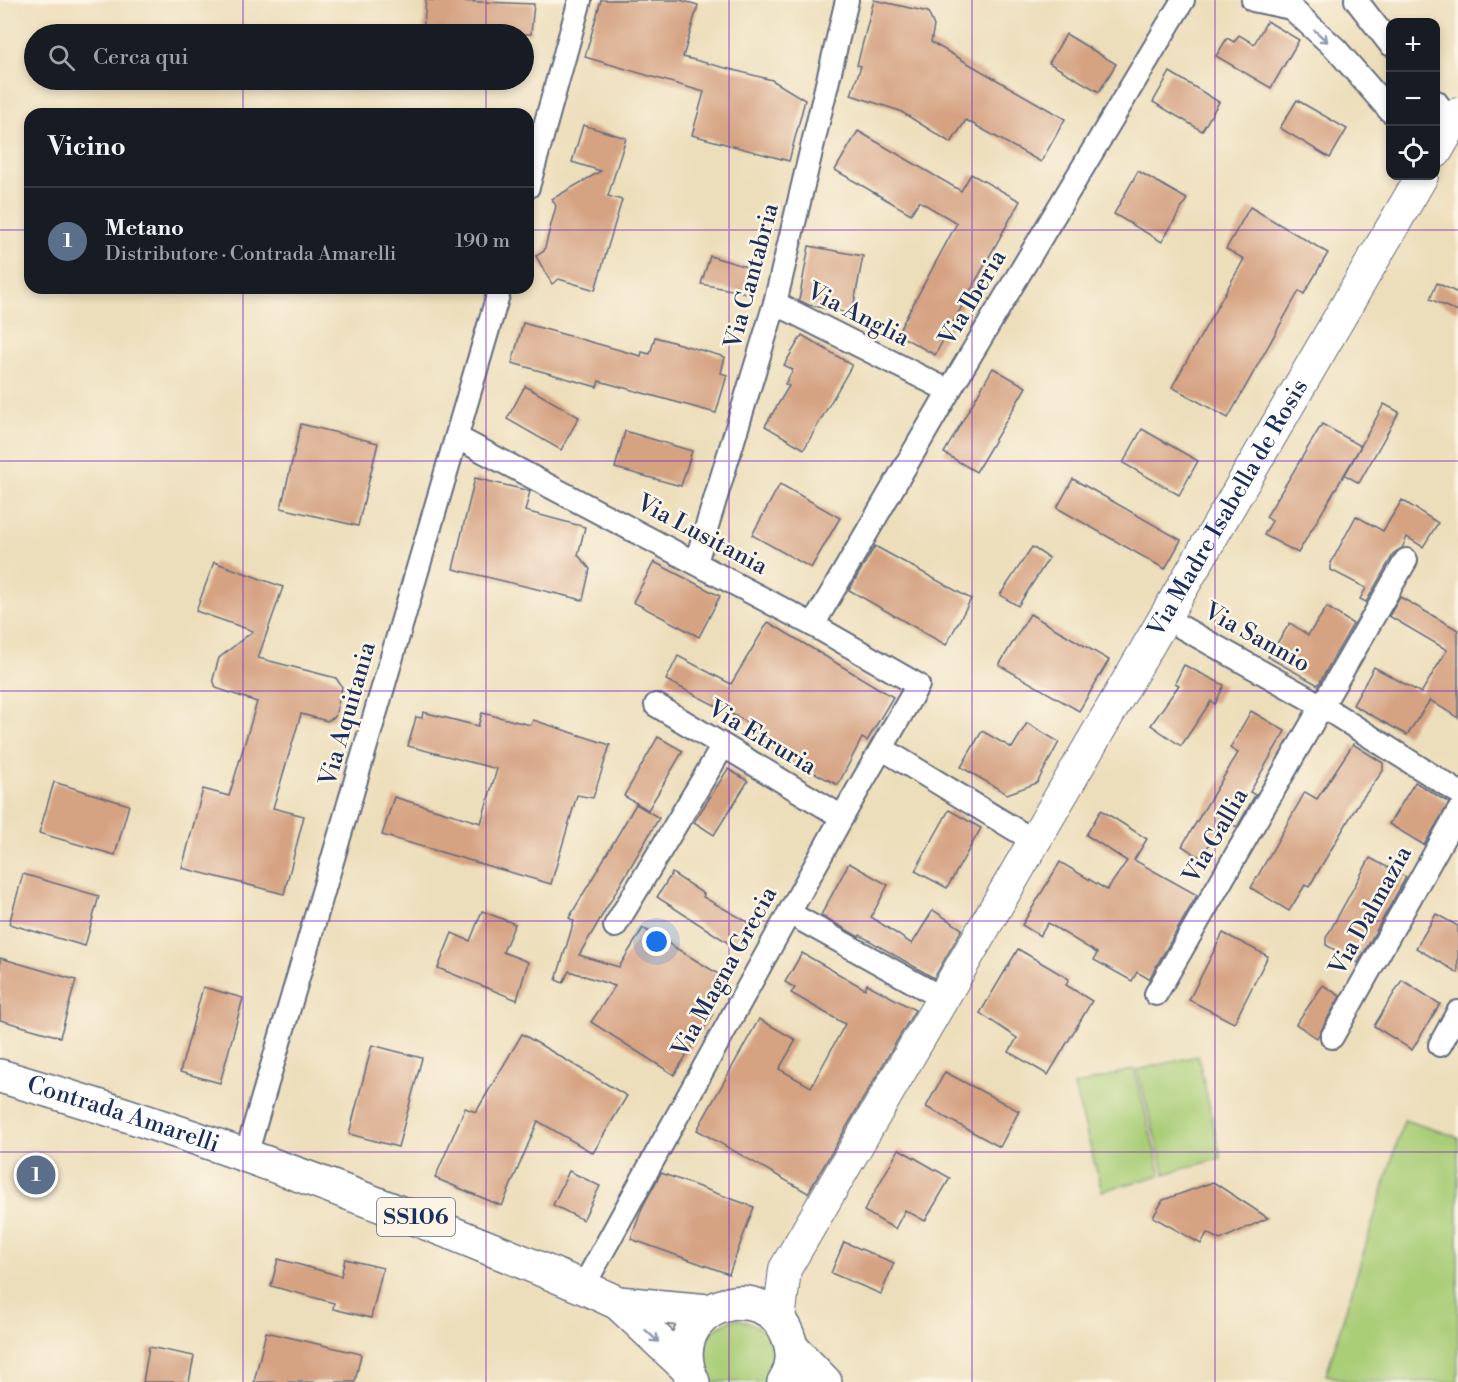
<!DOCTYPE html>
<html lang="it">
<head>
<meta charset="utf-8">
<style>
  body { margin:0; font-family:"Libre Bodoni",serif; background:#20242c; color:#f1f3f6 }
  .controls { position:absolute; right:18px; top:18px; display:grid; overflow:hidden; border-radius:12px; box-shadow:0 3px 9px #0003 }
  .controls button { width:54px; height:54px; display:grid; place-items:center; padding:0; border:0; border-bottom:2px solid #363941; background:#171b24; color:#f1f3f6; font:30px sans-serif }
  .you { position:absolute; left:657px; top:942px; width:21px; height:21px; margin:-15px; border:4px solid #fff; border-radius:50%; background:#1a73e8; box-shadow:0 0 0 9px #1a73e833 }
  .badge { display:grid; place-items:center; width:39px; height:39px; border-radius:50%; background:#d690ce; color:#fff; font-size:20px; font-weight:700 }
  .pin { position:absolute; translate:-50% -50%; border:3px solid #fff; box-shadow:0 2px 6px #0006 }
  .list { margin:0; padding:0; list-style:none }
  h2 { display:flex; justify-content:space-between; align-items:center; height:78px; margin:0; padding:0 24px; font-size:26px }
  h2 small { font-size:20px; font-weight:400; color:#9ea1a6 }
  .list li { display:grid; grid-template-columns:39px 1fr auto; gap:18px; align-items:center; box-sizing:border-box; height:108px; padding:0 24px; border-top:2px solid #363941 }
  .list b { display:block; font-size:22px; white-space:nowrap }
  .list p { margin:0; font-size:20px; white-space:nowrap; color:#9ea1a6 }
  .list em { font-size:20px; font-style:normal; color:#9ea1a6 }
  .icon { flex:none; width:33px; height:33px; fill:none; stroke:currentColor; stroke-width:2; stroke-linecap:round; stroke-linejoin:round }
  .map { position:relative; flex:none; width:1458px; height:1382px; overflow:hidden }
  .search { position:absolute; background:#171b24; box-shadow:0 3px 9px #0003; left:24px; top:24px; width:510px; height:66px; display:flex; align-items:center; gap:15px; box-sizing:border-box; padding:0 21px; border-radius:33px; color:#9ea1a6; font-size:22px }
  .panel { position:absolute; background:#171b24; box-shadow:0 3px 9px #0003; left:24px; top:108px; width:510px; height:186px; border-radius:18px }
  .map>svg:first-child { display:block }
  .green { fill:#aace78; stroke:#627e6b; stroke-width:1.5 }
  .building { fill:#d5a282 }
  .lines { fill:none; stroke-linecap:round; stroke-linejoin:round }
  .street-casing { stroke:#646c7f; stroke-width:26 }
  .secondary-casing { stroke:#646c7f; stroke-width:34 }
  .primary-casing { stroke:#646c7f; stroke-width:36 }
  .street { stroke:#fff; stroke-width:22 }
  .secondary { stroke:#fff; stroke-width:32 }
  .primary { stroke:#fff; stroke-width:33 }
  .oneway { stroke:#8d97ae }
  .grid { fill:none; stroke:#7b2cbf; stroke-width:1.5; stroke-opacity:0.55 }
  .labels { text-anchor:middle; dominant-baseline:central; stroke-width:5; stroke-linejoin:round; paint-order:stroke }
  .shield { fill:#fcf5e5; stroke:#5e6a86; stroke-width:1.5 }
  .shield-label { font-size:22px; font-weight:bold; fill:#1b2f5e }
  .street-label { font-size:24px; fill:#1b2f5e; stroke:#fcf5e5 }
</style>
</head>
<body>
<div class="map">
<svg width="1458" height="1382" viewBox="0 0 1458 1382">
  <rect width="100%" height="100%" fill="#fcf5e5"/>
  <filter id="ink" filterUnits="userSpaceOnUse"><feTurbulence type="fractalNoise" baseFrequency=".0167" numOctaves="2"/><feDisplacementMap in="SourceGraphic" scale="12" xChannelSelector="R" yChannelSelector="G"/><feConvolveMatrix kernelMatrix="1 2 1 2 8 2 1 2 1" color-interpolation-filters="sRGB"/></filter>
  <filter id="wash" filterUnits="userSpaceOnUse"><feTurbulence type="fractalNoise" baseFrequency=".008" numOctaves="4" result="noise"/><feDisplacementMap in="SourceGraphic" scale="24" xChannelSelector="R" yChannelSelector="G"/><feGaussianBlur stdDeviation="1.35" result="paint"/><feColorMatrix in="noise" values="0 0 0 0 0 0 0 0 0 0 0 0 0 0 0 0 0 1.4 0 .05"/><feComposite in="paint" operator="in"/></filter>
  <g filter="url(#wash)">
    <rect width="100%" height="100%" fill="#eddebb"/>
    <g class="green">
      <path d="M1198 1056 1221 1158 1165 1174 1137 1070Z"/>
      <path d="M1134 1069 1161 1175 1102 1191 1074 1086Z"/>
      <path d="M1404 1120 1458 1137V1378L1457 1382H1350L1326 1375Z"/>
      <path d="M736 1319C770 1324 788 1354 765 1382H712C693 1355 705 1327 736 1319Z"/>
    </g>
    <g id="blocks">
      <g class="building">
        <path d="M426 0 534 4 531 34H423Z"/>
        <path d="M601 0H680L698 5 683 57 772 80 805 100 789 161 692 135 704 92 585 57Z"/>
        <path d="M874 0 928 12 934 26 931 42 1065 119 1041 162 966 120 951 143 900 111 851 95 861 66 857 65Z"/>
        <path d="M1267 21 1299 40 1271 88 1216 56 1227 38 1234 42 1239 35 1254 44Z"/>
        <path d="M1066 34 1116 64 1099 92 1049 63Z"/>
        <path d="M1170 72 1219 102 1202 131 1153 102Z"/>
        <path d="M1297 100 1347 129 1330 158 1280 128Z"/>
        <path d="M583 125 626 138 608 196 622 200 595 290 559 279 552 284 536 256 544 251 556 206 552 199 601 171 572 162Z"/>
        <path d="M858 131 961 191 971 174 1020 201 935 355 897 334 957 223 919 201 911 214 835 170Z"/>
        <path d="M1138 171 1187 199 1162 242 1114 214Z"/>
        <path d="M1250 207 1328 253 1304 294 1299 291 1228 418 1172 387 1244 259 1226 249Z"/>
        <path d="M809 246 863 256 852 314 809 305 799 300Z"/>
        <path d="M710 256 753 269 746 293 701 284Z"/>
        <path d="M1437 283 1458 293V312L1430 299Z"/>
        <path d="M523 323 641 356 642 352 650 354 655 337 725 357 721 373 727 375 716 413 599 381 597 387 512 363Z"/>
        <path d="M802 335 852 365 804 449 765 426 789 386 785 384 793 370 784 365Z"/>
        <path d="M993 368 1026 387 976 472 944 453Z"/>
        <path d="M525 386 579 417 561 450 507 419Z"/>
        <path d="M1384 404 1399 412 1359 483 1345 475Z"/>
        <path d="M301 424 378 443 358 526 281 508Z"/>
        <path d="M1322 424 1361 446 1298 553 1264 535 1272 521 1266 517Z"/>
        <path d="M1142 429 1198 461 1179 495 1123 463Z"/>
        <path d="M625 431 692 451 681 486 615 468Z"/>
        <path d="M475 478 530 491 525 511 585 527 578 555 590 569 583 600 453 569Z"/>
        <path d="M1073 479 1181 540 1165 569 1057 508Z"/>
        <path d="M780 484 840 518 811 568 752 535Z"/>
        <path d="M1402 500 1438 523 1423 547 1407 537 1402 548 1394 553 1366 602 1360 599 1366 588 1331 570V563L1356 516 1383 531Z"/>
        <path d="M875 546 971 599 946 645 849 590Z"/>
        <path d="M1032 547 1049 558 1018 606 1000 595Z"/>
        <path d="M214 562 283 587 258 658 336 678 342 687 335 717 327 721 301 714 273 808 304 816 284 894 182 868 203 789 229 796 257 702 216 688 213 679 219 658 253 631 196 611Z"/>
        <path d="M654 562 720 596 699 637 633 602Z"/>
        <path d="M1400 597 1458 630V718L1430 700 1407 735 1353 705 1374 667 1421 693 1447 650 1389 616Z"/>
        <path d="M1327 607 1353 624 1318 685 1268 657 1290 623 1308 635Z"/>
        <path d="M1030 614 1109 660 1079 711 999 665Z"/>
        <path d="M768 622 893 697 867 741 862 738 838 785 749 739 755 726 666 680 678 656 731 684Z"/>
        <path d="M1184 665 1224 685 1215 704 1211 701 1181 746 1151 725 1179 685 1175 683Z"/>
        <path d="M1251 711 1285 731 1250 792 1255 795 1237 827 1224 820 1201 858 1182 846 1238 753 1230 748Z"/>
        <path d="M423 712 478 726 482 713 531 725 533 720 610 745 593 798 577 795 551 884 382 835 394 797 481 823 497 769 408 746 416 717 422 718Z"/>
        <path d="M1027 723 1059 742 1037 783 1007 794 961 767 982 731 1012 748Z"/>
        <path d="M658 737 683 751 648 810 624 796Z"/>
        <path d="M1353 744 1383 763V771L1358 804 1309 887 1305 885 1289 911 1251 888 1305 792 1317 799Z"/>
        <path d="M728 769 748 781 714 835 694 822Z"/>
        <path d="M54 782 129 805 115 855 39 833Z"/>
        <path d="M1415 782 1449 803 1424 845 1389 824Z"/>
        <path d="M636 804 659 818 579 955 619 967 643 928 725 978 705 1011 712 1015 674 1075 591 1022 615 986 569 971 563 983 556 980 574 921 569 918Z"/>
        <path d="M949 810 981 828 947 888 915 871Z"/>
        <path d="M1101 810 1147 839 1134 860 1197 895 1149 979 1137 972 1132 981 1094 960 1097 953 1048 923 1040 936 1022 925 1060 862 1107 890 1127 861 1086 835Z"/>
        <path d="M1370 858 1406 877 1358 963 1326 945V938Z"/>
        <path d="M849 863 888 885 871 917 912 944 933 910 962 929 934 978 860 935 859 937 821 915Z"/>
        <path d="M672 873 704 894 703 897 755 926 739 950 657 897Z"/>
        <path d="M23 874 99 896 85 946 9 924Z"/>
        <path d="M482 911 515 924 503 952 528 962 517 1000 438 968 452 933 470 941Z"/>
        <path d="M1436 914 1458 926V973L1416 948Z"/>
        <path d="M1223 933 1268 956 1234 1023 1189 1000Z"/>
        <path d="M1018 949 1069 979 1066 985 1092 1001 1048 1075 1009 1052 1017 1038 980 1013Z"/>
        <path d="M802 953 865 989 867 984 915 1010 808 1193 697 1130 759 1019 796 1040 779 1069 811 1087 845 1024 791 993 795 988 785 982Z"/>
        <path d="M0 958 76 980 60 1037 0 1020Z"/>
        <path d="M1402 980 1440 1004 1412 1050 1374 1026Z"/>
        <path d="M1323 985 1340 996 1317 1038 1296 1024Z"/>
        <path d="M203 987 243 998 220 1083 180 1072Z"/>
        <path d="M522 1034 627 1096 593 1153 538 1121 502 1206 435 1178 465 1108 476 1112Z"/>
        <path d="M372 1045 422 1058 398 1147 349 1134Z"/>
        <path d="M945 1072 1019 1111 1000 1147 926 1107Z"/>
        <path d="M899 1149 950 1178 925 1221 905 1210 895 1229 864 1211Z"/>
        <path d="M569 1171 600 1186 583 1220 553 1205Z"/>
        <path d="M661 1173 754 1207 729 1274 631 1239 642 1208Z"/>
        <path d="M1213 1182 1268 1218 1220 1240 1207 1233 1201 1244 1153 1217 1163 1200Z"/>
        <path d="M844 1242 894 1263 881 1294 831 1273Z"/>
        <path d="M278 1259 341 1276 345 1259 383 1268 371 1318 333 1309 334 1303 271 1286Z"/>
        <path d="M266 1332 361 1354 355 1382H254Z"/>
        <path d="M149 1347 194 1356 189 1382H143Z"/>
      </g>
    </g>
  </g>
  <g filter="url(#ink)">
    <use href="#blocks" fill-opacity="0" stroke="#646c7f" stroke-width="1.5"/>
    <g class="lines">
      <defs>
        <g id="street">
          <path d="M1253 0 1291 8 1336 49 1390 111"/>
          <path d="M1356 0 1390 44"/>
          <path d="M1436 102 1452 123"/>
          <path d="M528 187 580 0"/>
          <path d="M775 303 949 391"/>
          <path d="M458 438 813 625 918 685 842 817 583 1287"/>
          <path d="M696 562 775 303 847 0"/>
          <path d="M1165 618 1322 706 1458 792"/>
          <path d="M813 625 949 391 1183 0"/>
          <path d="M656 705 842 817"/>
          <path d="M883 749 1034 841"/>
          <path d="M789 913 942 998"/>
          <path d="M615 926 723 746"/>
          <path d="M1156 994 1406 560"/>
          <path d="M1332 1037 1458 812"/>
          <path d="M1440 1045 1458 1012"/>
          <path d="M246 1155 500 288"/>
        </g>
        <g id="secondary">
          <path d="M1436 152 1458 114"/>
          <path id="s1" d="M779 1321 785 1269 1422 176"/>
        </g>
        <g id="primary">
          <path id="s2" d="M0 1076C199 1134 392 1206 583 1287L618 1303 687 1368"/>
          <path d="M618 1303 709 1311"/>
          <path d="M792 1348 825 1382"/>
          <path d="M693 1382C658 1307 769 1269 790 1342 794 1355 792 1370 784 1382"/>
        </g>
      </defs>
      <use href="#street" class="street-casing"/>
      <use href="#secondary" class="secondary-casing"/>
      <use href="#primary" class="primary-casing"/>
      <use href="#street" class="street"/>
      <use href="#secondary" class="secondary"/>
      <use href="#primary" class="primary"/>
    </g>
    <defs><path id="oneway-shaft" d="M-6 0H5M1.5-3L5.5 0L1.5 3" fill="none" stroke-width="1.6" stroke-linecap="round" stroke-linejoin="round" transform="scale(1.5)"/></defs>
    <g class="oneway">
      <use href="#oneway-shaft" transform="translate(1321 36) rotate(42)"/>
      <use href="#oneway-shaft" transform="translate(652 1336) rotate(43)"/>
    </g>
  </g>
  <path class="grid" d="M243 0V34M486 0V34M729 0V1382M972 0V1382M1215 0V1382M243 80V114M486 80V114M0 230H30M528 230H1458M243 288V1382M486 288V1382M0 461H1458M0 691H1458M0 921H1458M0 1152H1458"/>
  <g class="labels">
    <rect class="shield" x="377" y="1198" width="78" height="38" rx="4.5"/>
    <g class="shield-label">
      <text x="416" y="1217">SS106</text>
    </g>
    <g class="street-label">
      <text transform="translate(752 276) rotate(-75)">Via Cantabria</text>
      <text transform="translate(973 298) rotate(-59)">Via Iberia</text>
      <text transform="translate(858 315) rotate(27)">Via Anglia</text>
      <text stroke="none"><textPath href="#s1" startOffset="933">Via Madre Isabella de Rosis</textPath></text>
      <text transform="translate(702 535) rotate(28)">Via Lusitania</text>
      <text transform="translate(1257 638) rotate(29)">Via Sannio</text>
      <text transform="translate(348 714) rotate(-74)">Via Aquitania</text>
      <text transform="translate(762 738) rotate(31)">Via Etruria</text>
      <text transform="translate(1216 836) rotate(-60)">Via Gallia</text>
      <text transform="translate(1371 911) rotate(-61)">Via Dalmazia</text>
      <text transform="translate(725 972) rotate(-61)">Via Magna Grecia</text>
      <text stroke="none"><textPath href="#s2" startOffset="129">Contrada Amarelli</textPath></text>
    </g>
  </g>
</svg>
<div class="controls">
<button>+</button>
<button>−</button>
<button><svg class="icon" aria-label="locate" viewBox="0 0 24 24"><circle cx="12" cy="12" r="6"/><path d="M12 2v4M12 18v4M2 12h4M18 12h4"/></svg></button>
</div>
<div class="you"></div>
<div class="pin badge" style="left:36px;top:1175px;background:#5c6f8a">1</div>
<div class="search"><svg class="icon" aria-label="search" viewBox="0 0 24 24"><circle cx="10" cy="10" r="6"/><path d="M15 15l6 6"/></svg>Cerca qui</div>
<section class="panel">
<h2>Vicino<small></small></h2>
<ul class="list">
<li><span class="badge" style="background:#5c6f8a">1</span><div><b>Metano</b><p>Distributore · Contrada Amarelli</p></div><em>190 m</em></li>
</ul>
</section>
</div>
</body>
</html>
